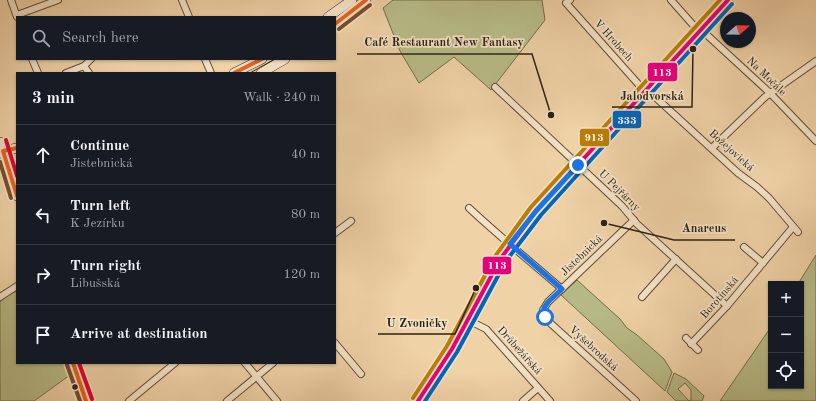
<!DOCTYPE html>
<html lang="en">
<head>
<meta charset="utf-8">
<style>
  body { margin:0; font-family:"Old Standard TT",serif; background:#20242c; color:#f1f3f6 }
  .controls { position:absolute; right:12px; bottom:12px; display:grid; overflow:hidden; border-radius:0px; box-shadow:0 1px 3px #0004 }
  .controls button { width:36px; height:36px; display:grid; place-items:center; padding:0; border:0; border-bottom:1px solid #363941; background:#171b24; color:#f1f3f6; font:20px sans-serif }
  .compass { position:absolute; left:720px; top:12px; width:36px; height:36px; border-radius:50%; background:#171b24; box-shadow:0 1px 3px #0004; rotate:70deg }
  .stop { position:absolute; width:12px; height:12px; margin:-9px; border:3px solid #1a73e8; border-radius:50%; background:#fff }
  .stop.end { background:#1a73e8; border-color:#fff; box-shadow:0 1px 4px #0008 }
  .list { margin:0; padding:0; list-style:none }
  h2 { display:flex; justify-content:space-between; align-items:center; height:52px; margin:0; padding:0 16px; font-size:17px }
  h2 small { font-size:13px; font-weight:400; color:#9ea1a6 }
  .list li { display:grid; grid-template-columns:26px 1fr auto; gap:12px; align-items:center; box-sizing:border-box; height:60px; padding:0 16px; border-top:1px solid #363941 }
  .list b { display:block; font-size:15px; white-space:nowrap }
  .list p { margin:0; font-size:13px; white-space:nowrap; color:#9ea1a6 }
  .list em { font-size:13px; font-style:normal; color:#9ea1a6 }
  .icon { flex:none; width:22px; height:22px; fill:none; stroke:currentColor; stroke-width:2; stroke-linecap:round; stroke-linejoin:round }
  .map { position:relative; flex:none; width:816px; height:401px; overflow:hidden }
  .search { position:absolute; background:#171b24; box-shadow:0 1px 3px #0004; left:16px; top:16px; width:320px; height:44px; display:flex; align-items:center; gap:10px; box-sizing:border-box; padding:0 14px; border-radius:0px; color:#9ea1a6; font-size:15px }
  .panel { position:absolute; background:#171b24; box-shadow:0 1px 3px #0004; left:16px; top:72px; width:320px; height:292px; border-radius:0px }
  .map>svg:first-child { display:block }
  .green { fill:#b8bc88; stroke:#726e4e }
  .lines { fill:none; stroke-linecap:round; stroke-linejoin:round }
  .street-casing { stroke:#5d4d38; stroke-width:8 }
  .secondary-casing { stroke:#2c2113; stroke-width:10 }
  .street { stroke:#f5e2c6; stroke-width:6 }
  .secondary { stroke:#f5e2c6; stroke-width:9 }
  .tram { stroke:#2c2113; stroke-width:1 }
  .bus-1-casing { stroke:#f5e2c6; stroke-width:7 }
  .bus-2-casing { stroke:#f5e2c6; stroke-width:7 }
  .bus-3-casing { stroke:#f5e2c6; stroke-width:7 }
  .bus-4-casing { stroke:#f5e2c6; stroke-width:7 }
  .bus-5-casing { stroke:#f5e2c6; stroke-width:7 }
  .bus-6-casing { stroke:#f5e2c6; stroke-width:7 }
  .bus-1 { stroke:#e5007d; stroke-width:4 }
  .bus-2 { stroke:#0065bd; stroke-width:4 }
  .bus-3 { stroke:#ba7e06; stroke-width:4 }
  .bus-4 { stroke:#e86221; stroke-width:4 }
  .bus-5 { stroke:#7a4b2a; stroke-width:4 }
  .bus-6 { stroke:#e4002b; stroke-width:4 }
  .route { stroke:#1a73e8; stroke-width:5 }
  .bus-dot { fill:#2c2113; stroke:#f5e2c6; stroke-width:1.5 }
  .labels { text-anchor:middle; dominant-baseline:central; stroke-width:3.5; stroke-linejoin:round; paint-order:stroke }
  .street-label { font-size:11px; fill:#2c2113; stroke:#f5e2c6 }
  .leader { fill:none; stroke:#2c2113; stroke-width:1.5 }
  .callout-dot { fill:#2c2113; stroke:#f5e2c6; stroke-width:1.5 }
  .callout-label { font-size:12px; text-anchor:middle; font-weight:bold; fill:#2c2113; stroke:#f5e2c6; stroke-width:3.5; stroke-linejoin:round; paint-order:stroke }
  .line-badge { stroke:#f5e2c6; stroke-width:1.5 }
  .badge-label { font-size:11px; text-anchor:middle; font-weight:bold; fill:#fff }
</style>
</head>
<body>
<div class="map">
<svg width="816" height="401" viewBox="0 0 816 401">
  <rect width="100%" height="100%" fill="#f0d2a7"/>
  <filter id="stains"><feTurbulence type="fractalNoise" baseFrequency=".005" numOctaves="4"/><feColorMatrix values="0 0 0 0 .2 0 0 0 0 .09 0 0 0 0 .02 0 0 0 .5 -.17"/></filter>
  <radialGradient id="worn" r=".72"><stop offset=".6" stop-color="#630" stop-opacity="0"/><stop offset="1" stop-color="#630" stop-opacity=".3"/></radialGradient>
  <g class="green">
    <path d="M393 0H542L545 20 491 90 454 57 419 83 400 51 383 8Z"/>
    <path d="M816 255V401H720L771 327V386H801V284H798Z"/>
    <path d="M577 280 620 319 627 328 637 335 664 359 672 372 665 391 561 295Z"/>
    <path d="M17 291V363H66L70 375 34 401H0V302L8 295Z"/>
    <path d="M674 373 686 379 704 396 702 401H689L691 400V390L685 383 678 389 689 401H676L667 392Z"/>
  </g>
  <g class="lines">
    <defs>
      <g id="street">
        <path d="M11 0 17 17"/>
        <path d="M182 0 189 17"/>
        <path d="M570 0 566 3 640 86 653 95 738 173 757 187 769 198 798 232"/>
        <path d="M671 0 694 26 707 35 770 93 816 141"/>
        <path d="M17 15 58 0"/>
        <path d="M32 59 38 73"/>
        <path d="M205 59 211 73"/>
        <path d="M84 66 89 73"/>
        <path d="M66 73 84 66 91 59"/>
        <path d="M495 87 622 206 637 224 727 306"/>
        <path d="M712 148 765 97 816 61"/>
        <path d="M469 208C499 236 531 262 562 289"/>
        <path d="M634 220 548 302 543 310 548 321 636 401"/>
        <path d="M335 233 351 221"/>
        <path d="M744 247 763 263"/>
        <path d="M0 297 17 286"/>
        <path d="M642 297 676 259"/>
        <path d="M468 320 486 329 550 401"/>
        <path d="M686 338 698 350"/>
        <path d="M335 343 361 374"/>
        <path d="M691 344 727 306 793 227"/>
        <path d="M245 363 277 401"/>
        <path d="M129 401 175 363"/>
        <path d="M227 401 273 363"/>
        <path d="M523 401 538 388"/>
      </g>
      <g id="secondary">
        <path d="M328 17 352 0"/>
        <path d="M335 24 366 0"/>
        <path d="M234 73 262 59"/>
        <path d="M261 73 285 59"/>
        <path d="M0 142 17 196"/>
        <path d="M3 151 17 148"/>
        <path d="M73 363 86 401"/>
        <path d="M418 401 452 349 501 258 536 211 728 0"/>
      </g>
    </defs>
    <use href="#street" class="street-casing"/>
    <use href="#secondary" class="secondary-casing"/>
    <use href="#street" class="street"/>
    <use href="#secondary" class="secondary"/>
    <path class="tram" d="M250 73 275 59"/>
    <defs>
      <path id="bus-1" d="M418 401 452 349 501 258 536 211 728 0"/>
      <path id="bus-2" d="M425 401 457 352 506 261 541 215 732 4"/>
      <path id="bus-3" d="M413 398 447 346 496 255 531 207 720 0"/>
      <g id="bus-4">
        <path d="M335 24 366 0"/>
        <path d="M234 73 262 59"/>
        <path d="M17 148 3 151 17 196"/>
        <path d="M73 363 86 401"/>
      </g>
      <g id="bus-5">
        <path d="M339 29 370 5"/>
        <path d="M0 162 11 198"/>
        <path d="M67 365 80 401"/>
      </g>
      <g id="bus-6">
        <path d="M6 140 17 176"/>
        <path d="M79 363 92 399"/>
      </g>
    </defs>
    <use href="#bus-1" class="bus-1-casing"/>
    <use href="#bus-2" class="bus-2-casing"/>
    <use href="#bus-3" class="bus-3-casing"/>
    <use href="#bus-4" class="bus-4-casing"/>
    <use href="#bus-5" class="bus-5-casing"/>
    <use href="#bus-6" class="bus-6-casing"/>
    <use href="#bus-1" class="bus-1"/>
    <use href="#bus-2" class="bus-2"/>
    <use href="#bus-3" class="bus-3"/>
    <use href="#bus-4" class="bus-4"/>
    <use href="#bus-5" class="bus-5"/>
    <use href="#bus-6" class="bus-6"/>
  </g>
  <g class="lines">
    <path class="route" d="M545 317 544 308 548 302 562 289 510 244 536 211 578 165"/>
  </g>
  <circle class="bus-dot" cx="75" cy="387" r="3.5"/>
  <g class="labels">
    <g class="street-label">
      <text transform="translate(613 41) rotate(48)">V Hrobech</text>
      <text transform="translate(766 77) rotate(44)">Na Močále</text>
      <text transform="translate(731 151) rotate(42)">Božejovická</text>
      <text transform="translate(619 191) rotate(45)">U Pejřárny</text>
      <text transform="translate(582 256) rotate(-44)">Jistebnická</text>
      <text transform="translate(720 298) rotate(-49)">Borotínská</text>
      <text transform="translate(593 349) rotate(42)">Vyšebrodská</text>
      <text transform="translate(519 351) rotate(48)">Drůbežářská</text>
    </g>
  </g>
  <path class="leader" d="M551 115L532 54H357M693 49L692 107H612M604 223L674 240H735M476 288L455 334H378"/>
  <g class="callout-dot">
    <circle cx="551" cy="115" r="4"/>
    <circle cx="693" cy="49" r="4"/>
    <circle cx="604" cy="223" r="4"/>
    <circle cx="476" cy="288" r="4"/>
  </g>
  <g class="callout-label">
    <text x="444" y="46">Café Restaurant New Fantasy</text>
    <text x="652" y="100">Jalodvorská</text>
    <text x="704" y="232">Anareus</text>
    <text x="417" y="327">U Zvoničky</text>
  </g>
  <g class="line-badge">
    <rect x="647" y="62" width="31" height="20" rx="4" fill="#e5007d"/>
    <rect x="612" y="110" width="30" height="19" rx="4" fill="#0065bd"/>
    <rect x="579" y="128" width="31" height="19" rx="4" fill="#ba7e06"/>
    <rect x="482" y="256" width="30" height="19" rx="4" fill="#e5007d"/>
  </g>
  <g class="badge-label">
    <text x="662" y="76">113</text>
    <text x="627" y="124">333</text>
    <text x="594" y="141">913</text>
    <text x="497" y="269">113</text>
  </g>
  <rect width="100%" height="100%" filter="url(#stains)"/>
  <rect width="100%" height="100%" fill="url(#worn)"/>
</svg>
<div class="controls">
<button>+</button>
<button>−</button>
<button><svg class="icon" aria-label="locate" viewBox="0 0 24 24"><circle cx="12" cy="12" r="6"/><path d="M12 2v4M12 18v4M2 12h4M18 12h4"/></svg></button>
</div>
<svg class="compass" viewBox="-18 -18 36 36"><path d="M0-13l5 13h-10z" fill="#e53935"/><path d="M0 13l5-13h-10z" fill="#9ea1a6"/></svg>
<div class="stop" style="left:545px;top:317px"></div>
<div class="stop end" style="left:578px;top:165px"></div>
<div class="search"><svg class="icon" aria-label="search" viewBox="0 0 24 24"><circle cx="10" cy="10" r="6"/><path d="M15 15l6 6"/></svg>Search here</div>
<section class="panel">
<h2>3 min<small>Walk · 240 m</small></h2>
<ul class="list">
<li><svg class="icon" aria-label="ahead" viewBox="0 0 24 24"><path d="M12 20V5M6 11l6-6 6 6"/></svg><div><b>Continue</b><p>Jistebnická</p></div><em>40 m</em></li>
<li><svg class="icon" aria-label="left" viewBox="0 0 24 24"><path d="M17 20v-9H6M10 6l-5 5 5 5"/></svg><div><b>Turn left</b><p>K Jezírku</p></div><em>80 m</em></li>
<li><svg class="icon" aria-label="right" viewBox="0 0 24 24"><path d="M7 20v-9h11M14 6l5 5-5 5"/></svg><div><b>Turn right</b><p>Libušská</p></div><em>120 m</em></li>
<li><svg class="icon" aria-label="arrive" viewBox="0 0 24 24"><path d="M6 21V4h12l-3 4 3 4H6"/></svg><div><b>Arrive at destination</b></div></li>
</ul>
</section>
</div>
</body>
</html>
